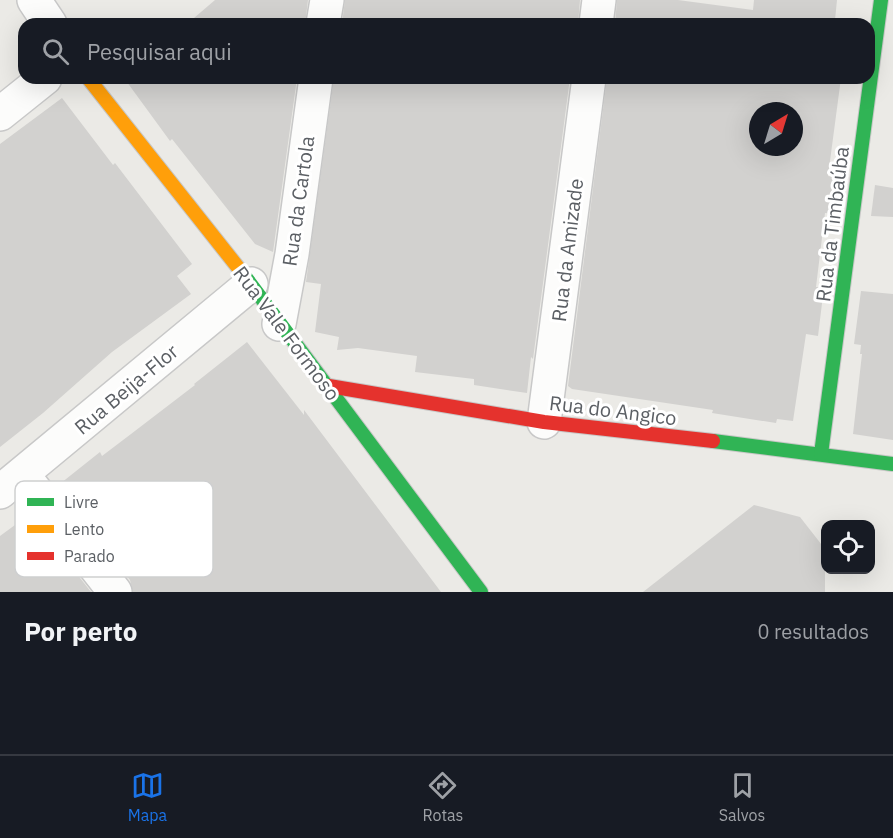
<!DOCTYPE html>
<html lang="pt">
<head>
<meta charset="utf-8">
<style>
  body { margin:0; font-family:"IBM Plex Sans",sans-serif; background:#242831; color:#f1f3f6 }
  .controls { position:absolute; right:18px; bottom:18px; display:grid; overflow:hidden; border-radius:12px; box-shadow:0 6px 24px #0002 }
  .controls button { width:54px; height:54px; display:grid; place-items:center; padding:0; border:0; border-bottom:2px solid #363941; background:#171b24; color:#f1f3f6; font:30px sans-serif }
  .compass { position:absolute; left:749px; top:102px; width:54px; height:54px; border-radius:50%; background:#171b24; box-shadow:0 6px 24px #0002; rotate:38deg }
  .list { margin:0; padding:0; list-style:none }
  h2 { display:flex; justify-content:space-between; align-items:center; height:78px; margin:0; padding:0 24px; font-size:26px }
  h2 small { font-size:20px; font-weight:400; color:#9ea1a6 }
  .icon { flex:none; width:33px; height:33px; fill:none; stroke:currentColor; stroke-width:2; stroke-linecap:round; stroke-linejoin:round }
  .map { position:relative; flex:none; width:893px; height:592px; overflow:hidden }
  .search { position:absolute; background:#171b24; box-shadow:0 6px 24px #0002; left:18px; right:18px; top:18px; height:66px; display:flex; align-items:center; gap:15px; box-sizing:border-box; padding:0 21px; border-radius:18px; color:#9ea1a6; font-size:22px }
  .sheet { height:162px; background:#171b24 }
  nav { display:flex; justify-content:space-around; align-items:center; box-sizing:border-box; height:84px; border-top:2px solid #363941; background:#171b24; font-size:16px; color:#9ea1a6 }
  nav a { display:grid; justify-items:center; gap:3px }
  nav .on { color:#1a73e8 }
  .map>svg:first-child { display:block }
  .building { fill:#d2d1cf; fill-rule:evenodd }
  .lines { fill:none; stroke-linecap:round; stroke-linejoin:round }
  .street-casing { stroke:#c8c8c8; stroke-width:36 }
  .fast-casing { stroke:#c7c7c6; stroke-width:16 }
  .slow-casing { stroke:#c7c7c6; stroke-width:16 }
  .jam-casing { stroke:#c7c7c6; stroke-width:16 }
  .street { stroke:#fcfcfb; stroke-width:33 }
  .fast { stroke:#30b455; stroke-width:14 }
  .slow { stroke:#ff9f0a; stroke-width:14 }
  .jam { stroke:#e5322d; stroke-width:14 }
  .labels { text-anchor:middle; dominant-baseline:central; stroke-width:6; stroke-linejoin:round; paint-order:stroke }
  .street-label { font-size:20px; fill:#5b5f64; stroke:#fff }
  .key { fill:#fff; stroke:#cecfd0; stroke-width:1.5 }
  .key-label { font-size:16px; fill:#5b5f64 }
</style>
</head>
<body>
<div class="map">
<svg width="893" height="592" viewBox="0 0 893 592">
  <rect width="100%" height="100%" fill="#ebeae6"/>
  <g class="building">
    <path d="M215 0H308L305 24H187Z"/>
    <path d="M345 0H580L578 24H342Z"/>
    <path d="M617 0H678L753 10 754 0H837L835 20 859 23 615 24Z"/>
    <path d="M124 78H297L273 252 255 244 172 139 170 141Z"/>
    <path d="M334 78H570L533 359 531 357 527 393 474 385V379L415 372 417 356 358 348 337 350 339 337 315 332 321 284 306 282Z"/>
    <path d="M607 78H841L828 176 839 178 834 214 825 213 816 287H824L818 336 806 334 793 421 777 419 776 423 712 413 713 410 572 389 568 386ZM758 111H794V147H758Z"/>
    <path d="M62 98 113 165 115 163 192 264 177 276 191 294 112 352 43 413 0 447V144Z"/>
    <path d="M875 185 893 188V217L871 216Z"/>
    <path d="M861 291 893 294V440L853 434 862 354H860L861 345 854 344Z"/>
    <path d="M247 342 304 415V410L441 592H133L130 580 56 487 100 452 102 456 131 434 195 385 194 384Z"/>
    <path d="M754 505 800 517 825 549V592H643Z"/>
    <path d="M30 514 91 592H0V536Z"/>
  </g>
  <g class="lines">
    <defs>
      <g id="street">
        <path d="M34 0 50 24"/>
        <path d="M323 24 327 0"/>
        <path d="M596 24 599 0"/>
        <path d="M0 114 45 78"/>
        <path d="M279 324 292 254 316 78"/>
        <path d="M544 422 589 78"/>
        <path d="M23 475 115 592"/>
        <path d="M0 492 251 284"/>
      </g>
      <g id="fast">
        <path d="M244 275 481 592"/>
        <path d="M713 441 893 464"/>
        <path d="M821 454 881 0"/>
      </g>
      <path id="slow" d="M88 78 244 275"/>
      <path id="jam" d="M329 386 544 422 713 441"/>
    </defs>
    <use href="#street" class="street-casing"/>
    <use href="#fast" class="fast-casing"/>
    <use href="#slow" class="slow-casing"/>
    <use href="#jam" class="jam-casing"/>
    <use href="#street" class="street"/>
    <use href="#fast" class="fast"/>
    <use href="#slow" class="slow"/>
    <use href="#jam" class="jam"/>
  </g>
  <g class="labels">
    <g class="street-label">
      <text transform="translate(298 201) rotate(-82)">Rua da Cartola</text>
      <text transform="translate(832 224) rotate(-83)">Rua da Timbaúba</text>
      <text transform="translate(567 250) rotate(-83)">Rua da Amizade</text>
      <text transform="translate(287 333) rotate(53)">Rua Vale Formoso</text>
      <text transform="translate(126 389) rotate(-40)">Rua Beija-Flor</text>
      <text transform="translate(613 410) rotate(7)">Rua do Angico</text>
    </g>
  </g>
  <rect x="15" y="481" width="198" height="96" rx="9" class="key"/>
  <rect x="27" y="498" width="27" height="8" fill="#30b455"/>
  <rect x="27" y="525" width="27" height="8" fill="#ff9f0a"/>
  <rect x="27" y="552" width="27" height="8" fill="#e5322d"/>
  <g class="key-label">
    <text x="64" y="508">Livre</text>
    <text x="64" y="535">Lento</text>
    <text x="64" y="562">Parado</text>
  </g>
</svg>
<div class="controls">
<button><svg class="icon" aria-label="locate" viewBox="0 0 24 24"><circle cx="12" cy="12" r="6"/><path d="M12 2v4M12 18v4M2 12h4M18 12h4"/></svg></button>
</div>
<svg class="compass" viewBox="-18 -18 36 36"><path d="M0-13l5 13h-10z" fill="#e53935"/><path d="M0 13l5-13h-10z" fill="#9ea1a6"/></svg>
<div class="search"><svg class="icon" aria-label="search" viewBox="0 0 24 24"><circle cx="10" cy="10" r="6"/><path d="M15 15l6 6"/></svg>Pesquisar aqui</div>
</div>
<section class="sheet">
<h2>Por perto<small>0 resultados</small></h2>
<ul class="list">
</ul>
</section>
<nav>
<a class="on"><svg class="icon" aria-label="map" viewBox="0 0 24 24"><path d="M3 6l6-2 6 2 6-2v14l-6 2-6-2-6 2zM9 4v14M15 6v14"/></svg>Mapa</a>
<a><svg class="icon" aria-label="directions" viewBox="0 0 24 24"><path d="M12 3l9 9-9 9-9-9zM9 14v-3h6M13 9l2 2-2 2"/></svg>Rotas</a>
<a><svg class="icon" aria-label="saved" viewBox="0 0 24 24"><path d="M7 4h10v16l-5-4-5 4z"/></svg>Salvos</a>
</nav>
</body>
</html>
